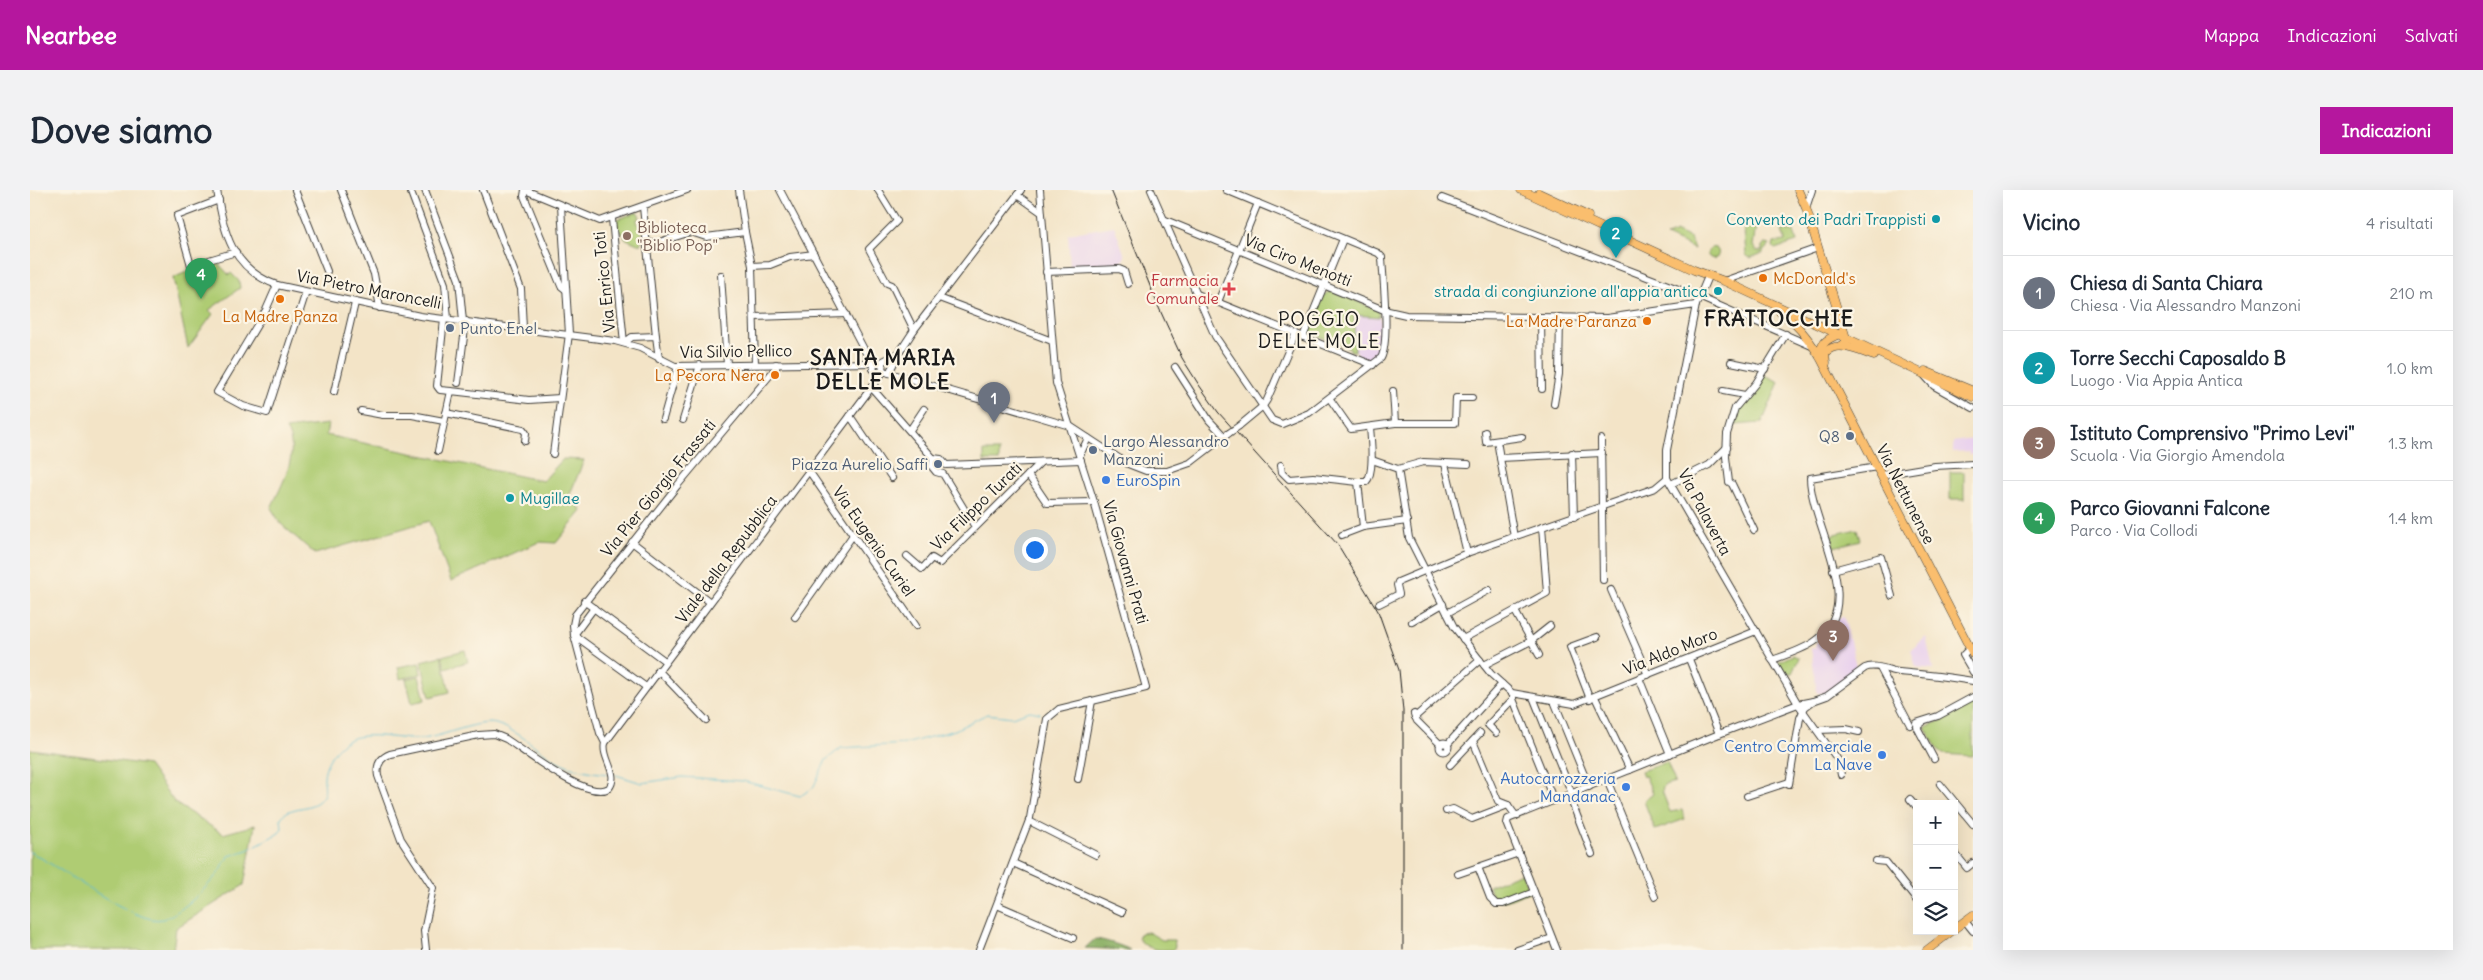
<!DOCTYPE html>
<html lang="it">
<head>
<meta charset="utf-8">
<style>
  body { margin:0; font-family:Delius,sans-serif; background:#f2f2f3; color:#1f2937 }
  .controls { position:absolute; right:15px; bottom:15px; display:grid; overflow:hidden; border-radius:0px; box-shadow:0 5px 20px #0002 }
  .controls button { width:45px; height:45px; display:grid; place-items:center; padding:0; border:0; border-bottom:1px solid #e0e1e3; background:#fff; color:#1f2937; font:25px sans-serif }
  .you { position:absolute; left:1004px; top:359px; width:18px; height:18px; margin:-12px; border:4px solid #fff; border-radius:50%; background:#1a73e8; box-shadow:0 0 0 8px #1a73e833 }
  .badge { display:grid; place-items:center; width:32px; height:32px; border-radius:50%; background:#b5179e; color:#fff; font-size:16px; font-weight:700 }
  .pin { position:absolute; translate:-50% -41px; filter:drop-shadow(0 1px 2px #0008) }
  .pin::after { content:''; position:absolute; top:26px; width:18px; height:15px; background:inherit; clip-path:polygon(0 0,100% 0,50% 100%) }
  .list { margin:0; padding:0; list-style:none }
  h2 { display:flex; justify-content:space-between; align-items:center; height:65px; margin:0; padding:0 20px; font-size:21px }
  h2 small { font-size:16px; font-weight:400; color:#747a83 }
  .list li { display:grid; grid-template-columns:32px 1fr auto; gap:15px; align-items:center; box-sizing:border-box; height:75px; padding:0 20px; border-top:1px solid #e0e1e3 }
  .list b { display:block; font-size:19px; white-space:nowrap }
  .list p { margin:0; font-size:16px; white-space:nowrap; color:#747a83 }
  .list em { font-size:16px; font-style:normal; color:#747a83 }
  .icon { flex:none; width:28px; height:28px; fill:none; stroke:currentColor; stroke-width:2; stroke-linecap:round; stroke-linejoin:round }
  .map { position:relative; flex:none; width:1943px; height:760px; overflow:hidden; border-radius:0px }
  header { display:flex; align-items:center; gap:30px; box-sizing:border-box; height:70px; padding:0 25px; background:#b5179e; color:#fff }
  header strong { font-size:24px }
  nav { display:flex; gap:28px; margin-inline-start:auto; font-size:18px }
  .intro { display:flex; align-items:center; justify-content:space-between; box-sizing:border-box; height:120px; padding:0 30px }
  h1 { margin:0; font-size:35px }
  .button { padding:12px 22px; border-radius:0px; background:#b5179e; color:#fff; font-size:18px; font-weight:700 }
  main { display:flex; gap:30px; padding:0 30px }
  aside { flex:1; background:#fff; border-radius:0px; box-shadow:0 5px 20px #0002 }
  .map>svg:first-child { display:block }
  .built { fill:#e9d1ed }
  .green { fill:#afcc73; stroke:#667448 }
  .forest { fill:#8bb065; stroke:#546640 }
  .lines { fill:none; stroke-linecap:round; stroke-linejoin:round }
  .stream { stroke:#52b9d1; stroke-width:1 }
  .minor-casing { stroke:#3c3a36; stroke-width:8 }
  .major-casing { stroke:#3c3a36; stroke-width:9 }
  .minor { stroke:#fff; stroke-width:6 }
  .major { stroke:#fabe6e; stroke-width:8 }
  .rail { stroke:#1c1c1c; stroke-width:1 }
  .minor-bridge-casing { stroke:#3c3a36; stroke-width:8; stroke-linecap:butt }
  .minor-bridge { stroke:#fff; stroke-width:6 }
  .culture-dot { fill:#0f9aa8; stroke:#fcf5e5; stroke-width:2 }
  .education-dot { fill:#8d6e63; stroke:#fcf5e5; stroke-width:2 }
  .food-dot { fill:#e8710a; stroke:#fcf5e5; stroke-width:2 }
  .health-dot { fill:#e0444e; stroke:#fcf5e5; stroke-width:2 }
  .service-dot { fill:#5c6f8a; stroke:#fcf5e5; stroke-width:2 }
  .shop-dot { fill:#3f7fe0; stroke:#fcf5e5; stroke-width:2 }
  .labels { text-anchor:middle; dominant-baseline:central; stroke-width:4.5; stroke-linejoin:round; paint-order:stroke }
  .culture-label { font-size:16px; fill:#0d838f; stroke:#fcf5e5; text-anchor:end }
  .education-label { font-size:16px; fill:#785e54; stroke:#fcf5e5; text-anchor:start }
  .street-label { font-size:16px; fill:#1c1c1c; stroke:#fcf5e5 }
  .food-label { font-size:16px; fill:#c56008; stroke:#fcf5e5; text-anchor:end }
  .health-label { font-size:16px; fill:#be3a42; stroke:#fcf5e5; text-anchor:end }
  .service-label { font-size:16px; fill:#4e5e75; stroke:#fcf5e5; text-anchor:start }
  .shop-label { font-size:16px; fill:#366cbe; stroke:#fcf5e5; text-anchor:end }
  .quarter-label { font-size:19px; letter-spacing:1px; fill:#1c1c1c; stroke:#fcf5e5 }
  .district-label { font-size:21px; font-weight:bold; letter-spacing:1px; fill:#1c1c1c; stroke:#fcf5e5 }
</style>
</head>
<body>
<header>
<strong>Nearbee</strong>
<nav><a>Mappa</a><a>Indicazioni</a><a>Salvati</a></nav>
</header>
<div class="intro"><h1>Dove siamo</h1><a class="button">Indicazioni</a></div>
<main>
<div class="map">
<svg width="1943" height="760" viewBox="0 0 1943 760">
  <rect width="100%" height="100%" fill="#fcf5e5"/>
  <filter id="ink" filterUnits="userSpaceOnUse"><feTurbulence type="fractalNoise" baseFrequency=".02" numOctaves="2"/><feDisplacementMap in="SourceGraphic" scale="10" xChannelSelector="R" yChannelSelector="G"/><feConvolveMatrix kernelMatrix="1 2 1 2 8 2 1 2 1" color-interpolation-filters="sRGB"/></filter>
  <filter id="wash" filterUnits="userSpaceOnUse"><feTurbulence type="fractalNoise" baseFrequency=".0096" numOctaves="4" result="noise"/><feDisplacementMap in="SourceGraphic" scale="20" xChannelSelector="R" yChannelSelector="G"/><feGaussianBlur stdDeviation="1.12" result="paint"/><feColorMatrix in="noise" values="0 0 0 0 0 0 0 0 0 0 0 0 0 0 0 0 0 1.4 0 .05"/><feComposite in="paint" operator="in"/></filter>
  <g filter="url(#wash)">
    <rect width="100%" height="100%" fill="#f3e4c7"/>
    <g class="built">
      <path d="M1084 36 1095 66 1090 76 1040 77 1038 44Z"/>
      <path d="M1324 124 1350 127 1351 159 1345 170 1341 172 1327 166V161H1325Z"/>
      <path d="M1943 249V264H1939V261L1923 262V252Z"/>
      <path d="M1814 427 1827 480 1796 503H1787L1781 458 1785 459 1786 453 1798 443 1808 428Z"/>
      <path d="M1896 447 1903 479 1886 477 1881 460Z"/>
    </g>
    <g class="green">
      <path d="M607 22 609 24 610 28 607 29 608 35 611 34 612 49 610 55 594 48 595 45 586 40 585 30Z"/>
      <path d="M1717 36H1726L1723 56 1727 61H1732V56L1736 54 1740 55 1733 63 1720 68 1716 65 1714 40Z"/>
      <path d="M1752 40 1764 41 1767 52 1745 59 1743 57 1744 53 1755 51Z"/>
      <path d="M1647 42 1660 48 1664 59 1636 46Z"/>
      <circle cx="1683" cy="63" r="5.5"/>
      <path d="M185 70 199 85 201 83 209 91 210 98 179 120 183 124 158 158 143 88 159 81 160 84 166 82 165 79Z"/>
      <path d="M1302 101 1348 120 1349 127 1324 125 1325 161H1320V158L1279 143 1293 105Z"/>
      <path d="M1735 185 1749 192 1732 233 1703 235 1708 218Z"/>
      <path d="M298 234 296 245 513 291 533 269 554 270 540 304 552 321 526 353 509 352 421 391 399 331 285 364 251 334 241 318C251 296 271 263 256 239Z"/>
      <rect x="954" y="261" width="15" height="10"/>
      <rect x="1920" y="282" width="14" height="27"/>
      <path d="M1827 339 1830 350 1804 357 1801 345Z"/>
      <path d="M435 460 438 472 415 478 412 466Z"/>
      <path d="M1763 465 1769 468 1762 483 1753 484 1747 475 1748 472Z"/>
      <path d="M411 466 420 502 400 507 391 471Z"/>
      <path d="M389 473 391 484 370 489 368 477Z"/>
      <path d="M389 486 395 510 382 513 376 489Z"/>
      <path d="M1941 512 1943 514V566L1913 564 1909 561 1895 537 1922 526Z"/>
      <path d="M0 559 118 575 145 613 193 644 225 635 214 695 146 738 143 760H0Z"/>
      <path d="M1637 572 1645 592 1634 595 1632 601 1640 622 1652 620 1655 629 1625 640 1614 611 1623 604 1615 585 1613 586 1611 581Z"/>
      <path d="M1492 683 1499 702C1480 708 1467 721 1458 696Z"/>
      <path d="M1118 742 1132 750H1144L1145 756 1143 760C1128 760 1117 760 1108 748L1110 743Z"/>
    </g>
    <path class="forest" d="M1065 749C1072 749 1096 757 1100 760L1055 758Z"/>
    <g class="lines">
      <g class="stream">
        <path d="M586 585 612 593 652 587 713 591 770 606 783 598 796 570 811 558 875 554 925 540 957 524 982 527 1000 521 1010 523"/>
        <path d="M0 662C26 674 108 737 133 729 153 722 179 696 191 679 194 674 195 670 199 666L217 660 249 643 252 638 251 628C259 614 284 622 293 606 296 601 294 594 294 588 294 576 302 563 311 555 331 537 368 551 392 549 412 547 450 529 466 534 488 540 507 560 527 571 543 579 560 582 578 584"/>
      </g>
    </g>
  </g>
  <g filter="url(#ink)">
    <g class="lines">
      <defs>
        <g id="minor">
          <path d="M187 0C193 42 202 79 247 95L390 126 585 151 610 158 645 176 845 173"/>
          <path d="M265 0 297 81"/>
          <path d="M311 0 344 84 350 118"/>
          <path d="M380 0 415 94 418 129"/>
          <path d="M395 0 429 90 433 131"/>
          <path d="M453 0 491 99 493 138"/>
          <path d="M495 0 570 31 657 0"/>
          <path d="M495 0 494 6 531 96 536 100"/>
          <path d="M750 0 837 165V172"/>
          <path d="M848 0 867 31 839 59 857 93 862 95 884 140"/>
          <path d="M1121 0 1185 146 1242 230 1252 234 1279 223 1351 168C1360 152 1353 88 1352 67L1348 63 1196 0"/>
          <path d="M987 5 1011 22"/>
          <path d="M1412 8 1669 107 1784 157"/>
          <path d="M189 10 147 26 162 79 179 70 206 62"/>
          <path d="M613 17 626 146"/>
          <path d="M1776 18 1782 0"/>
          <path d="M582 29 594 153 602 147 626 146 629 169"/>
          <path d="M1133 29 1354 120 1376 125 1577 128 1666 115"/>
          <path d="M715 42 722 76 725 174"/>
          <path d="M616 53 629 52 661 42 676 47 715 42 709 0"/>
          <path d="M722 76 740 75 760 67 784 64"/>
          <path d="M1016 82 1089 79 1094 81 1098 94"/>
          <path d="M1679 84 1666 115 1637 260V288L1768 514 1808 570 1811 585"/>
          <path d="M691 85 697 175"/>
          <path d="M1694 91 1788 58"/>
          <path d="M247 95 236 120 187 202 213 216 237 223 276 102"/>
          <path d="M1167 104 1343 175"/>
          <path d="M909 108 1022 151"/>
          <path d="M1188 112 1228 13"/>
          <path d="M724 127 816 124"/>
          <path d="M1511 127 1512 199"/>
          <path d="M414 129 407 196 410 200 421 201"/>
          <path d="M1273 147 1313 49"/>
          <path d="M851 172 869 163"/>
          <path d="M1701 172 1735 179"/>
          <path d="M1145 177 1179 230 1194 246"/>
          <path d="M853 181 852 173H845L843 179 847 183 853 181 1040 236 1098 274 1116 281H1137L1160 273 1199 243"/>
          <path d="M859 183 869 163 884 140 991 0"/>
          <path d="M1894 185 1904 196 1943 218"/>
          <path d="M428 193 436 131"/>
          <path d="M841 197 903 268"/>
          <path d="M1363 201 1365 233"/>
          <path d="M1693 201 1715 205"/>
          <path d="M304 202 325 113"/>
          <path d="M1300 209 1321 239 1365 233H1425L1426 208H1442"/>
          <path d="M1524 214 1529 184 1530 127"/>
          <path d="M331 221 353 225H382L414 231"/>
          <path d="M416 223 493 239 496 243 495 251"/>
          <path d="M820 226 862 288"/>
          <path d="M633 229 648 176"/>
          <path d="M653 230 670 175"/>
          <path d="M1209 236 1233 216 1237 210 1265 145"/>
          <path d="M1340 237C1341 250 1345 283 1336 292H1328L1333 337 1377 331"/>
          <path d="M880 240 894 219"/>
          <path d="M1455 242 1456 252 1492 247"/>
          <path d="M1571 249 1573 390"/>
          <path d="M1467 251 1484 347"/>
          <path d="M408 261 421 201 499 210 530 208"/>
          <path d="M1542 263 1544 327"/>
          <path d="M523 264 539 144 531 16"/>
          <path d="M1050 265 1058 248"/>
          <path d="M903 268 911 269 916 275 1051 270"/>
          <path d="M903 268 902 277 906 282 913 284 945 337"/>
          <path d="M1470 268 1572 263"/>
          <path d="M1342 270 1368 279"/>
          <path d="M1415 274 1437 363"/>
          <path d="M1251 275 1252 282 1259 289 1283 287 1328 292"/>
          <path d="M1368 279 1379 348 1424 437 1461 484 1482 503 1544 514 1726 441"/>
          <path d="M1368 279 1393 272 1438 274"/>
          <path d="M779 281 886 436"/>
          <path d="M998 285 1017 313 1064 312"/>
          <path d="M1851 285 1905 276 1943 274"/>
          <path d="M1641 294 1679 275 1697 257"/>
          <path d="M1724 340 1702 294 1699 292 1696 267 1697 244 1705 218 1726 193 1756 144"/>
          <path d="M1312 345 1333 337"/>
          <path d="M602 352 680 412"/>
          <path d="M877 366 892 379 902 368 910 373 1011 272"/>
          <path d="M1803 380 1851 367 1862 406"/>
          <path d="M1581 400 1618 485"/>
          <path d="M554 411 635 471"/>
          <path d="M1349 414 1369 404 1367 395 1368 392 1437 363 1625 298 1637 288"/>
          <path d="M564 418 544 445 616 497"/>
          <path d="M1485 421 1509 465"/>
          <path d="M1417 423 1459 400"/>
          <path d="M765 427 823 345"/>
          <path d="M1382 432 1413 414"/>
          <path d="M1433 449 1517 403 1512 337"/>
          <path d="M1940 458 1933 465 1943 482"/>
          <path d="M1659 469 1689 544"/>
          <path d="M1742 470C1756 465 1772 460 1784 452 1839 416 1781 336 1780 288L1847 277"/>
          <path d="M1454 475 1501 451 1520 436"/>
          <path d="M1850 478 1880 535"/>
          <path d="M628 480 676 530"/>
          <path d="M1609 488 1640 564"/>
          <path d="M1503 507 1542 604"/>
          <path d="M1565 507 1600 580"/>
          <path d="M1483 509 1524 611"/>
          <path d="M1560 509 1540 457 1567 447"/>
          <path d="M1524 511 1559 597"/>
          <path d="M1384 524 1387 531 1411 555"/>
          <path d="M1385 527 1450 470"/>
          <path d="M1886 533 1908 526 1943 507"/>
          <path d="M1892 533 1887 537 1904 569"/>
          <path d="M1788 540 1816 539 1829 542"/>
          <path d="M1466 543 1458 535 1483 509V507"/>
          <path d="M1443 551 1468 611 1478 615"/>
          <circle cx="1414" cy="557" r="4.5"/>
          <path d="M575 553 570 543 544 445 543 435 545 425 647 296 746 178V174"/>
          <path d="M1417 555 1472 494"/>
          <path d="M1420 575 1450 543"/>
          <path d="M1048 589 1062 511"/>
          <path d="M1577 590 1625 707"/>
          <path d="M1759 594 1770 528 1775 517 1783 511 1797 506 1835 478C1845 473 1859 481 1869 482 1894 484 1918 487 1943 491"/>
          <path d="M1910 594 1943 634"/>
          <path d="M1539 605 1562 664"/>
          <path d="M1717 606 1759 592"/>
          <path d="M1880 609 1887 617"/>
          <path d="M1416 621 1423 619 1442 629 1478 615 1486 626"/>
          <path d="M999 631 1066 665"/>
          <path d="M1924 662 1937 678 1943 673"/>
          <path d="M1846 671 1856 672 1887 711"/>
          <path d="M983 673 1092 722"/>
          <path d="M1448 677 1460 708 1466 714H1473L1504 702"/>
          <path d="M1428 684 1489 663"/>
          <path d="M967 715 1043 748"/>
          <path d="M1935 731 1943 741"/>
          <path d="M396 760 394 741 403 698 371 649 348 586C346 575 350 568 360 564L449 545 464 544 476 549C496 562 557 611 579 598 590 584 571 568 575 553L853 182"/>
          <path d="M949 760 1000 628 1017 529 1029 519 1116 498 1064 312 1026 193 1010 0"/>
          <path d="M1487 760 1522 748"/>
          <path d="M1527 760 1477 633 1478 629 1689 544 1768 514 1783 511"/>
        </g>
        <g id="major">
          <path d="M1491 0 1664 80 1694 91 1943 207"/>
          <path d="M1768 0 1776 18 1816 148V152L1810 156"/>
          <path d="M1509 3 1558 26"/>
          <path d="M1750 122C1767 133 1779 149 1790 167L1943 464"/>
          <path d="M1790 167C1790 153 1797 149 1809 144"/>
          <path d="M1796 173 1795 163C1806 149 1829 161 1844 166"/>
          <path d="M1895 181 1943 201"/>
          <path d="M1924 739 1943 725"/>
          <path d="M1897 760 1922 741"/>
        </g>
      </defs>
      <use href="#minor" class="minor-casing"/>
      <use href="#major" class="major-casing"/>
      <use href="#minor" class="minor"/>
      <use href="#major" class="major"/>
      <path class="rail" d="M1081 0 1129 118 1152 168 1169 195 1188 222 1308 355 1348 421 1369 480 1373 521V760"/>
      <defs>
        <path id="minor-bridge" d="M1199 243 1209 236"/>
      </defs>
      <use href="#minor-bridge" class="minor-bridge-casing"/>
      <use href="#minor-bridge" class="minor-bridge"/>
    </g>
  </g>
  <g class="culture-dot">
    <circle cx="1906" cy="29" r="5"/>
    <circle cx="1688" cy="101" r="5"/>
    <circle cx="480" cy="308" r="5"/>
  </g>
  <circle class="education-dot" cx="597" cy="46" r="5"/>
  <g class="food-dot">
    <circle cx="1733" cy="88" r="5"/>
    <circle cx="250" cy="109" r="5"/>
    <circle cx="1617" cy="131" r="5"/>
    <circle cx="745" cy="185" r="5"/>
  </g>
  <path class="health-dot" d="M1196.5 91.5h5v5h5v5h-5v5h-5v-5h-5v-5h5z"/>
  <g class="service-dot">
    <circle cx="420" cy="138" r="5"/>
    <circle cx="1820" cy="246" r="5"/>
    <circle cx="1063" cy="260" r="5"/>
    <circle cx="908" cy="274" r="5"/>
  </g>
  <g class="shop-dot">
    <circle cx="1076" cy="290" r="5"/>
    <circle cx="1852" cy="565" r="5"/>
    <circle cx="1596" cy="597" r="5"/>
  </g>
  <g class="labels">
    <g class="culture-label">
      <text x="1896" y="29">Convento dei Padri Trappisti</text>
      <text x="1678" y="101">strada di congiunzione all'appia antica</text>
      <text x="490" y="308" text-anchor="start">Mugillae</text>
    </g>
    <g class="education-label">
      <text x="607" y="37">Biblioteca<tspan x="607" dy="18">"Biblio Pop"</tspan></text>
    </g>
    <g class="street-label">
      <text transform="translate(1268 70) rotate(22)">Via Ciro Menotti</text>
      <text transform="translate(574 92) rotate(-96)">Via Enrico Toti</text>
      <text transform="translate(339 99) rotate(11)">Via Pietro Maroncelli</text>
      <text transform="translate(706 161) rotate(-1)">Via Silvio Pellico</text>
      <text transform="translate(628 298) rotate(-51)">Via Pier Giorgio Frassati</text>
      <text transform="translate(1876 304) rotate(63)">Via Nettunense</text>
      <text transform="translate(946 316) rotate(-44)">Via Filippo Turati</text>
      <text transform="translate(1675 322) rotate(62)">Via Palaverta</text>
      <text transform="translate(844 351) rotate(55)">Via Eugenio Curiel</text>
      <text transform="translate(696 369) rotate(-53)">Viale della Repubblica</text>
      <text transform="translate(1096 372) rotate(74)">Via Giovanni Prati</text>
      <text transform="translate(1640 461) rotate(-22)">Via Aldo Moro</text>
    </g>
    <g class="food-label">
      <text x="1743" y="88" text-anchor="start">McDonald's</text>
      <text x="250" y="126" text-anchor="middle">La Madre Panza</text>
      <text x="1607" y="131">La Madre Paranza</text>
      <text x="735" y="185">La Pecora Nera</text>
    </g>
    <g class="health-label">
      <text x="1189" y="90">Farmacia<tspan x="1189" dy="18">Comunale</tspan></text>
    </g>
    <g class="service-label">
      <text x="430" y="138">Punto Enel</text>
      <text x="1810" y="246" text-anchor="end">Q8</text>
      <text x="1073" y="251">Largo Alessandro<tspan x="1073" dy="18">Manzoni</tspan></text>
      <text x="898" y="274" text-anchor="end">Piazza Aurelio Saffi</text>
    </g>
    <g class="shop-label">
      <text x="1086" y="290" text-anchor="start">EuroSpin</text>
      <text x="1842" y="556">Centro Commerciale<tspan x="1842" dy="18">La Nave</tspan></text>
      <text x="1586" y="588">Autocarrozzeria<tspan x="1586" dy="18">Mandanac</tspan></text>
    </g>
    <g class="quarter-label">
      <text x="1289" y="129">POGGIO<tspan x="1289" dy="22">DELLE MOLE</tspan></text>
    </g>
    <g class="district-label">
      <text x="1749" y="128">FRATTOCCHIE</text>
      <text x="853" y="167">SANTA MARIA<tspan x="853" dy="24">DELLE MOLE</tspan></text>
    </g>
  </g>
</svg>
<div class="controls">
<button>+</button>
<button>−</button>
<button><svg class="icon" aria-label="layers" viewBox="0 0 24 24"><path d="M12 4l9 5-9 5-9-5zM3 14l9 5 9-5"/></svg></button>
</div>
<div class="you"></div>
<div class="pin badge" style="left:964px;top:233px;background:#6b7280">1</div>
<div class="pin badge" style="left:1586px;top:68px;background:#0f9aa8">2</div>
<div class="pin badge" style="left:1803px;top:471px;background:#8d6e63">3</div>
<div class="pin badge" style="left:171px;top:109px;background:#2e9e5b">4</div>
</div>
<aside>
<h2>Vicino<small>4 risultati</small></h2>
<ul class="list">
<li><span class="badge" style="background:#6b7280">1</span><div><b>Chiesa di Santa Chiara</b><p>Chiesa · Via Alessandro Manzoni</p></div><em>210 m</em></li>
<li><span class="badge" style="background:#0f9aa8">2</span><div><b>Torre Secchi Caposaldo B</b><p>Luogo · Via Appia Antica</p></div><em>1.0 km</em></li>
<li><span class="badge" style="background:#8d6e63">3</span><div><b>Istituto Comprensivo &quot;Primo Levi&quot;</b><p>Scuola · Via Giorgio Amendola</p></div><em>1.3 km</em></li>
<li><span class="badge" style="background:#2e9e5b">4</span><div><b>Parco Giovanni Falcone</b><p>Parco · Via Collodi</p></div><em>1.4 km</em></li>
</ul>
</aside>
</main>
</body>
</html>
